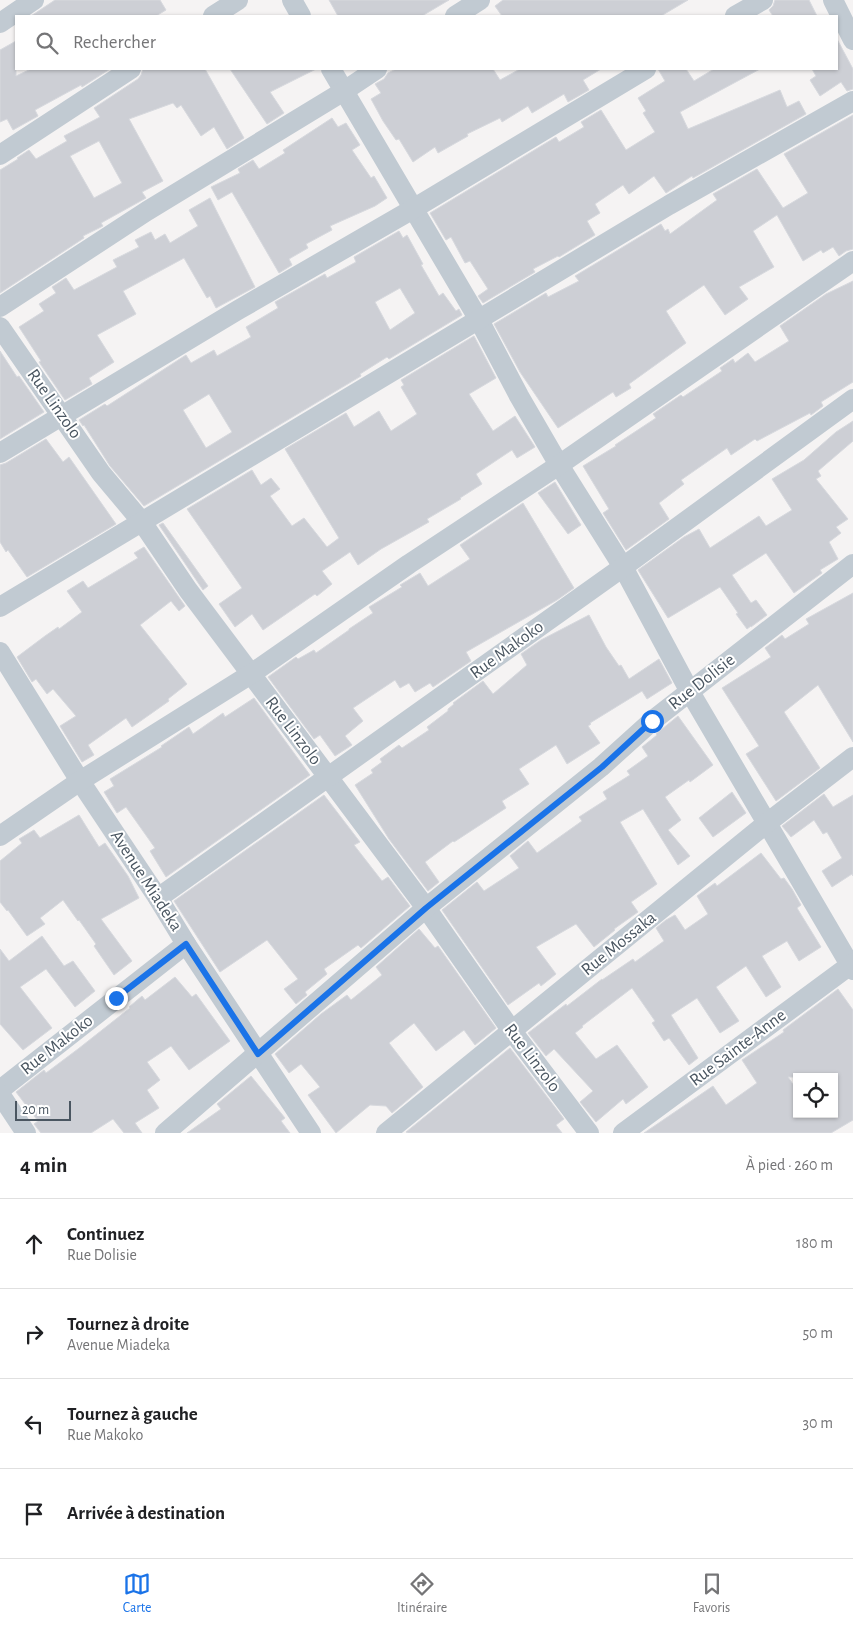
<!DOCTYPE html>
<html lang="fr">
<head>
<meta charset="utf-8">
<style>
  body { margin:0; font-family:"Alegreya Sans",sans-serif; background:#f2f2f2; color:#202124 }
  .controls { position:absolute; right:15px; bottom:15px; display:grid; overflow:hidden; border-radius:0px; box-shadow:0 1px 4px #0004 }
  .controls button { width:45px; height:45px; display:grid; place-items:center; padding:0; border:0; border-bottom:1px solid #e0e0e0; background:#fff; color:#202124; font:25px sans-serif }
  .scale { position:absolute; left:15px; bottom:12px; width:56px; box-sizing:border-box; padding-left:5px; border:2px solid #4a5661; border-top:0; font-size:14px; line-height:18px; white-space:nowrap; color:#4a5661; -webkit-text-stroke:4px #fff; paint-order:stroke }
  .stop { position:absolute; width:15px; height:15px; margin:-11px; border:4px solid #1a73e8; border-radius:50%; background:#fff }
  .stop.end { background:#1a73e8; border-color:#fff; box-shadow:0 1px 5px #0008 }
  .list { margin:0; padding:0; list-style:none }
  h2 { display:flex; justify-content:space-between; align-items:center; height:65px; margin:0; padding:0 20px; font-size:21px }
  h2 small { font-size:16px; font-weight:400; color:#757577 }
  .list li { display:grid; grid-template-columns:32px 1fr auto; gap:15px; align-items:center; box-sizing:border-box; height:90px; padding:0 20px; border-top:1px solid #e0e0e0 }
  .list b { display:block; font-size:19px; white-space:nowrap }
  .list p { margin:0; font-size:16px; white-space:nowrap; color:#757577 }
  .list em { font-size:16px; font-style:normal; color:#757577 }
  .icon { flex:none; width:28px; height:28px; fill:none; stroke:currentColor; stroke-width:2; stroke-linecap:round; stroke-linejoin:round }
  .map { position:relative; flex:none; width:853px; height:1133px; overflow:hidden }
  .search { position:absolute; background:#fff; box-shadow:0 1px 4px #0004; left:15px; right:15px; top:15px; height:55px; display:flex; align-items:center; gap:12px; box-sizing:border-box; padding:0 18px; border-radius:0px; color:#757577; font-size:19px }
  .sheet { height:425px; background:#fff }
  nav { display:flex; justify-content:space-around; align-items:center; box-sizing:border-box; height:70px; border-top:1px solid #e0e0e0; background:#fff; font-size:14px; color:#757577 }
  nav a { display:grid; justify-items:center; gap:2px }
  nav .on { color:#1a73e8 }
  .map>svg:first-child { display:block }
  .building { fill:#cdcfd5; stroke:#d7d9de; fill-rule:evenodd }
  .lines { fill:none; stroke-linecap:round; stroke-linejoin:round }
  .minor { stroke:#c1cad2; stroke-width:20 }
  .route { stroke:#1a73e8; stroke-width:6 }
  .labels { text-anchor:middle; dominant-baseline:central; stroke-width:4; stroke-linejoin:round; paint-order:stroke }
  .street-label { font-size:18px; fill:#4a5661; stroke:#fff }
</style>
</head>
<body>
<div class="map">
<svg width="853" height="1133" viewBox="0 0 853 1133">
  <rect width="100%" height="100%" fill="#f5f3f3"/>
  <g class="building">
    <path d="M55 0H160L166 10 156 16H31Z"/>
    <path d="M329 0H449L422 16H338Z"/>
    <path d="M503 0H688L661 16H502L495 6Z"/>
    <path d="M775 0H809L817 16H773L769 10 773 6Z"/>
    <path d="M837 39 853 69V89L847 91 841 82 820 96 810 80 816 76 812 69H837Z"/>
    <path d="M16 41V76L31 69H110L82 87 81 85 35 110 38 116 13 130 7 119 0 122V50Z"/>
    <path d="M143 69H205L244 138 227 149 214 127 201 136 181 105 177 108 173 103 129 119 163 181 142 192 146 198 101 223 103 226 83 236 84 238 0 293V170L18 159 17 158 29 150 36 159 67 141 64 136 100 117 94 108 138 79 141 75ZM99 141 122 183 94 198 70 156Z"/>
    <path d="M230 69H316L270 92 284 113 267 124Z"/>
    <path d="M396 69H493L500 80 520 69H601L583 80 589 90 568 102 564 94 532 113 528 106 502 122 500 118 467 134 468 136 438 153 435 147 413 162 399 139 396 140 383 121 371 99 381 93 375 84 384 79 388 73Z"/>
    <path d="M658 69H686L694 81 714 69H760L680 112 688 129 780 90 787 107 799 101 806 114 693 178 692 176 666 193 654 176 629 194 623 185 595 204 600 213 587 221 595 235 559 257 558 256 533 269 535 272 483 303 478 296 488 289 470 261 465 263 451 237 446 240 430 213 556 137 559 142 584 127 581 122 601 110 626 150 655 132 643 113 646 111 638 98 665 81Z"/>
    <path d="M853 115V249L846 251 839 256 833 247 823 253 821 250 803 261 777 215 753 231 774 267 739 287 748 299 725 315 704 285 666 311 686 343 629 384 631 388 616 397 613 392 558 428 520 372 494 324 546 293 548 297 579 281 575 276 661 224 665 231 668 229 670 234 717 200 713 194 757 169 783 208 808 193 784 154Z"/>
    <path d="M332 118 338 127 346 123 360 145 352 150 371 178 374 176 387 198 375 206 330 226 332 230 306 244 308 248 289 259 292 265 279 273 232 192 218 200 211 187 240 173 238 169 253 160 259 169 285 153 283 150Z"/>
    <path d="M210 198 255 287 216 308 210 296 207 298 184 258 123 291 136 314 97 335 114 362 89 378 92 384 65 400 39 362 41 361 19 327 44 311 39 304 56 293 52 287 66 278 74 290 117 267 113 260 139 247 135 240 151 232 155 240 165 234 170 243 198 226 189 210Z"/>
    <path d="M399 231 403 238 407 235 423 264 421 265 439 296 443 293 456 311 459 309 462 315 389 359 387 357 360 374 361 376 144 506 110 466 84 425 83 426 79 420 105 404 107 406 186 355 191 363 214 350 217 356 251 337 246 327 278 308 275 302 325 274 327 278 356 262 354 257ZM400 288 415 313 390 330 375 302ZM209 394 232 432 206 448 183 410Z"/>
    <path d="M853 281V382L821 402 823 406 811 415 810 413 757 441 755 439 731 455 727 448 681 480 684 484 659 503 669 519 626 550 603 513 609 509 583 466 616 446 615 445 656 418 653 414 681 395 683 397 722 371 720 368 733 359 735 363 748 353 755 362 789 341 780 326 826 294Z"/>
    <path d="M474 336 496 378 469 394 493 431 515 416 535 447 517 458 512 450 476 474 482 484 460 498 461 499 427 519 429 522 381 549 358 565 350 552 322 571 332 584 317 596 315 594 263 630 252 614 235 627 219 604 242 588 187 509 252 470 261 485 271 478 280 489 270 496 292 526 304 518 327 547 339 538 285 449 346 413 354 427 379 411 391 431 417 414 401 387 404 385 401 380Z"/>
    <path d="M0 351 17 377 19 376 44 412 0 439Z"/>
    <path d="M853 421V441L818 471 821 476 816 479 848 519 836 527 841 533 829 542 838 559 820 570 822 573 794 593 766 553 732 575 751 603 756 600 767 615 751 627V626L747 629 736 614 738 613 720 587 668 618 638 570 684 537 699 529 710 548 759 516 766 526 792 510 772 479 804 460 836 432Z"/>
    <path d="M46 439 63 462 69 457 116 524 27 577 8 550 6 552 0 542V465L6 463Z"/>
    <path d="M555 482 581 525 568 534 538 493Z"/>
    <path d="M523 503 574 588 557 600 466 652 471 661 433 687 430 683 415 692 409 683 400 688 395 680 353 708 363 721 345 736 352 745 335 756 320 735 314 739 268 677 296 657 298 659 314 650 316 653 349 630V629L373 613 369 607 402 587 400 585 420 573 428 586 470 559 460 545Z"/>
    <path d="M163 523 208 586 203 590 159 525Z"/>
    <path d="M144 547 185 606 179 611 171 601 140 625 187 684 168 699 169 701 132 727 126 718 88 745 94 755 82 762 60 726 76 716 53 689 47 694 36 679 32 682 17 657 45 636 58 627 59 629 82 612 67 591 83 581 88 588 138 558 134 553Z"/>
    <path d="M853 593V742L818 685 784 712 820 768 776 801 746 754 759 746 722 688 771 657 765 648 782 635 785 639 809 624 806 619Z"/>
    <path d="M589 615 606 647 619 666 621 665 629 679 659 659 672 683 647 699 642 691 590 723 591 724 588 726 600 743 567 764 556 745 519 769 529 784 502 801 506 808 454 842 453 841 425 862 439 882 428 891 389 839 355 785 373 773 371 770 382 762 380 759 399 745 402 748 429 730 427 727 448 711V709L454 704 453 703 483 681 493 694 527 665 521 654 541 640Z"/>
    <path d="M254 698 310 775 166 877 150 851 155 848 126 807 117 813 104 792 114 786 110 779 162 747 161 746 189 727 193 734 223 713 225 717Z"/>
    <path d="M678 716 713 765 690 782 689 780 665 797 681 820 668 830 690 856 678 865 643 809 620 822 657 884 631 902 638 912 614 929 615 930 594 947 576 924 536 947 556 974 541 986 539 983 508 1005 442 910 477 882 484 891 519 868 510 856 528 841 537 853 582 821 579 817 607 799 603 792 630 775 627 771 648 756 642 747 657 735 656 734Z"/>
    <path d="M732 792 746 813 713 837 699 818Z"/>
    <path d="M824 794 833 807 853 795V876L852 874 832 887 822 871 842 858 827 832 823 834 814 820 791 837 782 826Z"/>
    <path d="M324 795 360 842 354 845 382 881 388 877 410 906 361 948 358 945 324 969 327 974 305 992 307 995 296 1004 284 989 298 979 267 940 220 972 174 901Z"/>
    <path d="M79 815 99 847 105 843 128 876 139 898 101 919 132 961 114 975 94 946 96 944 79 920 78 921 63 900 40 918 45 924 27 936 8 910 7 911 0 902V861L22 843 19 839 34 830 40 838Z"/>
    <path d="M761 853 781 879 784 878 792 889 801 905 797 908 821 947 799 961 787 941 762 956 781 987 766 997 746 966 716 987 739 1021 720 1033 697 998 671 1015 698 1058 689 1065 669 1038 664 1041 652 1023 655 1021 632 988 582 1026 583 1027 575 1033 596 1059 617 1045 648 1087 626 1104 623 1099 596 1122 580 1102 593 1091 554 1049 546 1056 528 1033 566 1004 567 1006 602 979V980L633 959 635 962 664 941 656 928 666 920 675 915 685 930 708 914 697 896 715 883 717 886Z"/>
    <path d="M419 929 435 948 438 946 496 1028 475 1045 464 1030 436 1051 414 1023 389 1043 423 1087 392 1113 386 1106 370 1105 336 1133 308 1095 320 1087 301 1064 289 1073 275 1054 321 1014 347 995 351 1000 382 975 376 967Z"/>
    <path d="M42 936 64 966 73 961 95 991 75 1007 46 969 20 987 52 1028 23 1050 0 1024V949L9 961Z"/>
    <path d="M175 977 192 997 196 994 230 1041 189 1070 171 1046 147 1062 160 1080 147 1090 159 1108 135 1123 142 1133H124L113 1119 91 1133H41L34 1124 38 1121 16 1092 44 1070 46 1073 78 1049 130 1008 129 1007 142 996 145 1000Z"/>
    <path d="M838 989 853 1010V1120L831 1133H644L713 1086 726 1105 757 1083 742 1060 784 1032 783 1030ZM788 1077H834V1114H797V1090Z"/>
    <path d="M510 1048 564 1119 556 1125 562 1133H408L406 1132Z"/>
    <path d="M251 1076 285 1118 281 1121 290 1133H187L221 1109 217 1104Z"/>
  </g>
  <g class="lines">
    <g class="minor">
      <path d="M292 0 301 16"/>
      <path d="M833 0 853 40"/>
      <path d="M213 16 238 0"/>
      <path d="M455 16 480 0"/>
      <path d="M735 16 763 0"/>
      <path d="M0 23 34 0"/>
      <path d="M331 69 479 320 519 396 559 465 623 567 690 692 853 970"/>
      <path d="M0 155 131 69"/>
      <path d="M0 307 147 211 344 91 377 69"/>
      <path d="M0 327 101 473 142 522 188 590 251 674 426 908 512 1031 589 1133"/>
      <path d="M0 453 238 310 413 209 646 69"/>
      <path d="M0 607 669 205 853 101"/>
      <path d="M0 652 80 781 158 898 186 944 311 1133"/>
      <path d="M0 836 80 781 251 674 409 564 559 465 853 261"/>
      <path d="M158 898 623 567 853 399"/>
      <path d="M0 1090 186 944"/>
      <path d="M0 1094 26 1133"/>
      <path d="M165 1133 426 908 601 767 652 721 853 564"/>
      <path d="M386 1133 767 823 853 757"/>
      <path d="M623 1133 853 963"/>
    </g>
  </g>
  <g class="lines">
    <path class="route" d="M116 998 186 944 258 1054 426 908 602 767 652 721"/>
  </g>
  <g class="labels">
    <g class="street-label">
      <text transform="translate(54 404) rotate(55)">Rue Linzolo</text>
      <text transform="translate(507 650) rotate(-36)">Rue Makoko</text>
      <text transform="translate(702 682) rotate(-38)">Rue Dolisie</text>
      <text transform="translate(293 731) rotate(53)">Rue Linzolo</text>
      <text transform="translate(146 881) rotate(57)">Avenue Miadeka</text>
      <text transform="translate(619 944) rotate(-39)">Rue Mossaka</text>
      <text transform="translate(57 1045) rotate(-38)">Rue Makoko</text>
      <text transform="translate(738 1048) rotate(-37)">Rue Sainte-Anne</text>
      <text transform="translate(532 1058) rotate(53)">Rue Linzolo</text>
    </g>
  </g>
</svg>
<div class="controls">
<button><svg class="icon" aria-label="locate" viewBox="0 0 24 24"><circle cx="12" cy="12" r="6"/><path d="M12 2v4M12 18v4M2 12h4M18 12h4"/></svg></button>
</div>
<div class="scale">20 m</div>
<div class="stop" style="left:652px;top:721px"></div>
<div class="stop end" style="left:116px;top:998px"></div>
<div class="search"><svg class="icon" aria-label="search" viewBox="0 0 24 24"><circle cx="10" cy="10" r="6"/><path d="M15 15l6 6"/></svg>Rechercher</div>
</div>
<section class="sheet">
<h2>4 min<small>À pied · 260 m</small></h2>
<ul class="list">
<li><svg class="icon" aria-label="ahead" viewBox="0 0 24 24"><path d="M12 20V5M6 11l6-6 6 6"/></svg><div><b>Continuez</b><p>Rue Dolisie</p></div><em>180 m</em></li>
<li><svg class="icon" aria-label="right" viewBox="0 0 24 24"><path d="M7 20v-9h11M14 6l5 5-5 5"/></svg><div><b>Tournez à droite</b><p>Avenue Miadeka</p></div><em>50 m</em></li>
<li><svg class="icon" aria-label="left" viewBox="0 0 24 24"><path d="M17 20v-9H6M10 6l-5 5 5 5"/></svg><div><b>Tournez à gauche</b><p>Rue Makoko</p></div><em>30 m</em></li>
<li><svg class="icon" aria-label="arrive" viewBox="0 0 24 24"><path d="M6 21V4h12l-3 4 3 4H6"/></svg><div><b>Arrivée à destination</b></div></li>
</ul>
</section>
<nav>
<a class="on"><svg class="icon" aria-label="map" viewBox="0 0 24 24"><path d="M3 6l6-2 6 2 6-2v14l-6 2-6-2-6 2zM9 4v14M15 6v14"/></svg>Carte</a>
<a><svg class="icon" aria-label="directions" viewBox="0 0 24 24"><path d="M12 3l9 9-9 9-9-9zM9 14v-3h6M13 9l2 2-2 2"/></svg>Itinéraire</a>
<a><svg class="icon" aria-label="saved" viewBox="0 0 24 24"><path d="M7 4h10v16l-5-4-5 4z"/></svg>Favoris</a>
</nav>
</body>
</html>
